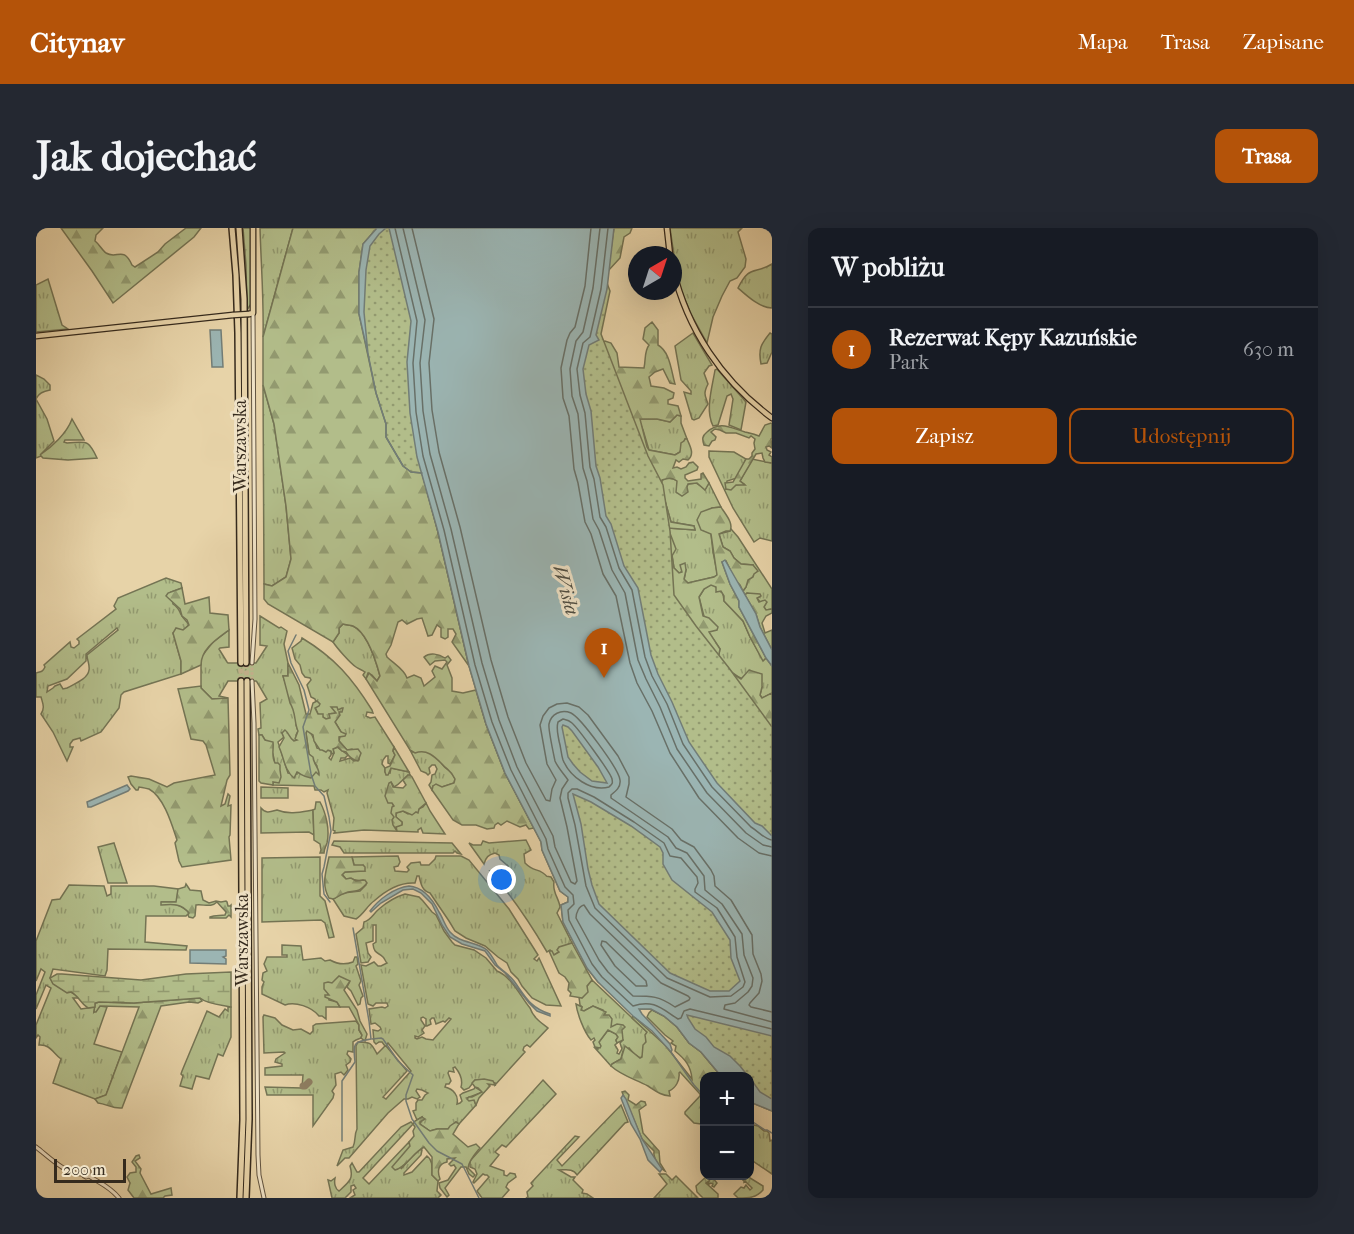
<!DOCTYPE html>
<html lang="pl">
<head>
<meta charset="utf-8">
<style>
  body { margin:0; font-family:"IM FELL French Canon",serif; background:#242831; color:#f1f3f6 }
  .controls { position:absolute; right:18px; bottom:18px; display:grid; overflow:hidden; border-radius:12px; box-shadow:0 6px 24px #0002 }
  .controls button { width:54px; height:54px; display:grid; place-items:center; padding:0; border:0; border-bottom:2px solid #363941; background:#171b24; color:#f1f3f6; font:30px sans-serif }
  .compass { position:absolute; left:592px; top:18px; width:54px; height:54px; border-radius:50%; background:#171b24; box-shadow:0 6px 24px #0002; rotate:39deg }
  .scale { position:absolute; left:18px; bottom:15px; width:72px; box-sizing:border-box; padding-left:6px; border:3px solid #352a1d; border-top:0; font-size:16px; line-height:21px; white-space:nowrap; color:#352a1d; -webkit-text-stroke:4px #efe2c6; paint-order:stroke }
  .you { position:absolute; left:466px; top:652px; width:21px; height:21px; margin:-15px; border:4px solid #fff; border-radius:50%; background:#1a73e8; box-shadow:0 0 0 9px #1a73e833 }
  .badge { display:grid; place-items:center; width:39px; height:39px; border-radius:50%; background:#b45309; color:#fff; font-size:20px; font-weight:700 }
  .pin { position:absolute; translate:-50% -50px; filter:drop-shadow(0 2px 3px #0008) }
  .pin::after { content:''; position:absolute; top:32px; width:21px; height:18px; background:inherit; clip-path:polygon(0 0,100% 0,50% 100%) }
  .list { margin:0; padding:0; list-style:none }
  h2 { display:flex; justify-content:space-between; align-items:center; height:78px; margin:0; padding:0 24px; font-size:26px }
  h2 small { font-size:20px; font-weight:400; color:#9ea1a6 }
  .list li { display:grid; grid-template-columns:39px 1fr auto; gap:18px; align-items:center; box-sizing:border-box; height:84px; padding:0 24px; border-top:2px solid #363941 }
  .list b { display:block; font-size:22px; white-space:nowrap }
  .list p { margin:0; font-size:20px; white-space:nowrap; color:#9ea1a6 }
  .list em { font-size:20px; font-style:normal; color:#9ea1a6 }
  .actions { display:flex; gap:12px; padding:18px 24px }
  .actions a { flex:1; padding:14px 0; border:2px solid #b45309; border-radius:12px; text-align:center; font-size:21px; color:#b45309 }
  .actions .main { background:#b45309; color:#fff }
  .map { position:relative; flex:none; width:736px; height:970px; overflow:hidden; border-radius:12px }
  header { display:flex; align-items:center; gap:36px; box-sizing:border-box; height:84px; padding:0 30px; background:#b45309; color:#fff }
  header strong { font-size:28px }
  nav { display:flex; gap:33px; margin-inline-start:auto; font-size:21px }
  .intro { display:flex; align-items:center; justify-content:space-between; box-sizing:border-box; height:144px; padding:0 36px }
  h1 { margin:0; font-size:42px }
  .button { padding:15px 27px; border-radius:12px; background:#b45309; color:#fff; font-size:21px; font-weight:700 }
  main { display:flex; gap:36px; padding:0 36px }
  aside { flex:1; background:#171b24; border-radius:12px; box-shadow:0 6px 24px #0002 }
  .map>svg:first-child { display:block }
  .grass { fill:url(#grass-tufts); stroke:#747454; stroke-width:1.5; fill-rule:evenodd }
  .forest { fill:url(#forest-firs); stroke:#747454; stroke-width:1.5 }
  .wetland { fill:url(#wetland-marsh); stroke:#747454; stroke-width:1.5 }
  .park { fill:url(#park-dots); stroke:#747454; stroke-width:1.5 }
  .water { fill:#9bb5b3; stroke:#727d77; stroke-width:1.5; fill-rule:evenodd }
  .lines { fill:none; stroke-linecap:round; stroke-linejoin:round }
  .shore { stroke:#687068; stroke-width:1.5 }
  .stream { stroke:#727d77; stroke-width:1.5 }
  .taxiway { stroke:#8e7e62; stroke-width:7 }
  .minor-tunnel { stroke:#c3b18c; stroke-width:3; stroke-dasharray:3 1.5; stroke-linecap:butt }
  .highway-tunnel { stroke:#c3b18c; stroke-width:5; stroke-dasharray:5 2.5; stroke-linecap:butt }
  .minor-casing { stroke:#625440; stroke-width:5 }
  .major-casing { stroke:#352a1d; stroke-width:7 }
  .highway-casing { stroke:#352a1d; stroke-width:8 }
  .minor { stroke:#efe2c6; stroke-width:3 }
  .major { stroke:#e7d3a8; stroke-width:4.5 }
  .highway { stroke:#e7d3a8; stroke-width:5 }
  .major-bridge-casing { stroke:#352a1d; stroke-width:7; stroke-linecap:butt }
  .major-bridge { stroke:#e7d3a8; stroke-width:4.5 }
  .labels { text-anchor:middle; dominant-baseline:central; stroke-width:6; stroke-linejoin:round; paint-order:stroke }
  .street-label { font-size:18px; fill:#352a1d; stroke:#efe2c6 }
  .water-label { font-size:20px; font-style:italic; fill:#4e4d42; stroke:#efe2c6 }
</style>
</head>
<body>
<header>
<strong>Citynav</strong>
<nav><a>Mapa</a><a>Trasa</a><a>Zapisane</a></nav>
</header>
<div class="intro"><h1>Jak dojechać</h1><a class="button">Trasa</a></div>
<main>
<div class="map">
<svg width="736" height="970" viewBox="0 0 736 970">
  <defs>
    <pattern id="grass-tufts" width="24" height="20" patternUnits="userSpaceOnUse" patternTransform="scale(1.5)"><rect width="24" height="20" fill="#b2bd8a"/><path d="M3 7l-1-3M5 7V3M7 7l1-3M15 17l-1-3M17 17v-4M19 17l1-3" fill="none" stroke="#929a70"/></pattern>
    <pattern id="forest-firs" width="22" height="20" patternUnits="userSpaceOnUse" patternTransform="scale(1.5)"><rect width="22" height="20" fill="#b2bd8a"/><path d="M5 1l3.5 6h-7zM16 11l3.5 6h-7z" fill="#929a70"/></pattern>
    <pattern id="wetland-marsh" width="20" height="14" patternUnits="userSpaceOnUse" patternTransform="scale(1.5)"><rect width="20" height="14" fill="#b2bd8a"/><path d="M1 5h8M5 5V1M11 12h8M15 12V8" fill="none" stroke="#929a70"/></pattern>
    <pattern id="park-dots" width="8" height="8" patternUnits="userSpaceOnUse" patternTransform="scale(1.5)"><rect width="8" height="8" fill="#b2bd8a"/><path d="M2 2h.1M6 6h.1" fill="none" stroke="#929a70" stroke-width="1.8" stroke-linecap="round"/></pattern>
  </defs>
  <rect width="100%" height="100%" fill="#e7d3a8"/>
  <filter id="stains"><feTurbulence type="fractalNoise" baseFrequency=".00333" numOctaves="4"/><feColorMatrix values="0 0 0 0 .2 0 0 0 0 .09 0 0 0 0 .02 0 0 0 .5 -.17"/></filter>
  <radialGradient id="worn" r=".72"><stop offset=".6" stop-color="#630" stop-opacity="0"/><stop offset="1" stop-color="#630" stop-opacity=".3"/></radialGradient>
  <g class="grass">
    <path d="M207 0H215V76L211 82 210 37Z"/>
    <path d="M224 0H257L227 109C228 73 225 36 224 0Z"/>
    <path d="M634 0H706L702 4 710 31 709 39 701 50 694 53 686 68 677 89 671 115 655 86 642 55Z"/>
    <path d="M736 36V80C724 80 711 68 702 60 714 36 718 47 736 36Z"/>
    <path d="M12 51 26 97 32 101 0 104V57Z"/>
    <path d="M657 105 676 137 673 138 668 145 672 156C667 166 669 167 672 176L663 190 658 192 656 191 648 164 655 166V163L645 152 639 118Z"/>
    <path d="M734 105 736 106V124L731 135 725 136C722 121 725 116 734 105Z"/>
    <path d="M681 141 710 174 705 202 693 197 697 171 695 166 691 168 682 197 677 198C669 182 676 160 679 142Z"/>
    <path d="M0 147 8 151 14 157V162C8 163 2 166 0 171L11 191 18 213 4 227C16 219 31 205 36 191L48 212H29L28 214 31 215C51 214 52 211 61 230L32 232 7 230 5 228 0 230Z"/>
    <path d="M227 157 238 196 250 278 255 331 250 349 236 358 228 356Z"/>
    <path d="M641 187 645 188V195L651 211H649L644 224 639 227 613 222 607 202 603 192 604 191H621L634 194Z"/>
    <path d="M673 223 698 224 710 231 701 250 691 253 690 261 700 257 708 256 704 253 716 231 736 235V313L724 310 718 314 697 280 673 229Z"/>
    <path d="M631 250 638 251 651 258 652 256 660 255 669 261 673 255 685 279 676 280 675 306 677 324 681 344V347L678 349 652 355 648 352 650 342 643 345 638 340 632 300 659 302 658 298 635 294 625 259 626 252Z"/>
    <path d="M695 301 702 309 736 361V381L730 382 721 370 723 369 711 365 709 367 707 363 710 359 717 337 705 336 698 330 694 323 687 319 683 306 694 303Z"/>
    <path d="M130 350 145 355 146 360 135 364 137 376C145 382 142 382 146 388 148 392 151 393 153 397L147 402 137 405 145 433V446L88 464 85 467 83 480 65 504 45 513 44 510 37 512 34 516V519H37L31 533 17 504 5 486C9 480 7 476 5 469H0V445C5 443 6 445 9 439L8 437 34 414 35 419 38 420 43 416V413L41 411 80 381 78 378 82 370ZM81 400 82 402 51 427C51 432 54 437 53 442 52 451 38 456 31 460L27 461 24 456 19 458 17 460 11 464 12 458 31 451 50 433V426Z"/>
    <path d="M674 357H678L683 363 687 365 688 373 707 393 714 409 727 432 730 430 736 438V465L726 470 724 467 726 459C706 452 696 447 682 431L684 421 672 404 663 369 668 361Z"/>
    <path d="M224 388 243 400 245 399 251 403 248 416 252 435V448H247L261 490 260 497 262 503 260 507 262 512 258 513C254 511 252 507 246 505L248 509 242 514 252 545 261 546V544H280L281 538 273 526 270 505 271 503H272C278 507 279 514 281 520L295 523V527L293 530 295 532 298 525 297 521 301 519 312 527 309 530H305L304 533 314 530 318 533 323 532V527L316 521 311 522 303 513 305 504 299 494 302 482 300 483V485L293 486 295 490 290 491 282 486 279 479 281 473 280 474 279 471 275 469 271 457 275 452 274 450 269 449 266 445 264 437 259 431 256 420 265 413 266 410C299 430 316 450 336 482L337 485 331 484 330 488 334 490 339 489 358 519 357 523 359 527 354 536 352 535V528H350L347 532 346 536 349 540V544L354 545 355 540 373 544 374 547C367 549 365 556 358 559L355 554C356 570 358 584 360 599L366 596V594L360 589V585L367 583 372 586 387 579 390 575 394 583 409 606 387 605 385 600 382 602V604L328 602 298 605 299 603 297 602 298 590 291 565 292 562 288 564 285 562H279L278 558 237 557V553H240C239 544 240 533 236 524 234 518 229 513 226 507H223L222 501 225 500 224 475 231 471 221 454 220 453H192L183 468 192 470 176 471 165 460V429L177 414 193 402V419L184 420 183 421 191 434 192 435H220L231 418 224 417Z"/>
    <path d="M307 396C310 397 314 397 317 398 332 405 340 433 344 448L341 453 336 447 332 445 330 451 327 447 329 444C326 442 323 441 320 439 314 435 301 420 297 414L303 405V400Z"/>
    <path d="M374 522 376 524C386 522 397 523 404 532 405 533 405 535 406 536 412 544 414 540 419 551L418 555 406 559 397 558 396 562 393 557 395 554 396 547 399 546 401 541 399 537H396L393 540 394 545 392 547 390 545 385 543Z"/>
    <path d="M225 559 252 560V570H225Z"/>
    <path d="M225 580C230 586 234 584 241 582 253 587 265 584 277 582L278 607 273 604 225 605Z"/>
    <path d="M490 612 495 622 488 626 489 635C498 644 500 640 507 645 514 650 507 647 515 649L518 654C516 664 523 670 524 679L521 685 536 715C525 718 526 724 518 727L514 722 511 724C494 695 476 668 454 643L471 642 472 638 464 631 463 627 459 625C452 627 450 629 448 636L433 615 437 617H445L447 613 453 615Z"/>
    <path d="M298 613 416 615 425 626 421 625 419 623 417 625H308L304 619 296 617Z"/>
    <path d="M78 615 91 655H72L62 619Z"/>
    <path d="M362 628 364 634 362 638 358 639 359 643 371 644 373 642 371 639 375 635 384 634 385 637H393L399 631 400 628H425L433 632 473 681 502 727 498 731 501 733 503 730 525 778 510 777 496 770 486 758 482 751 475 744 471 735 462 729 449 718 430 710 419 703 413 693 394 665C386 663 385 656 383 648H381L379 655C364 654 349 663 338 673 331 678 328 686 320 691L308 688 297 671 307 665 324 663 330 657 327 652C321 654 317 650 310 651L306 646 309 644 328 643 318 637 316 629Z"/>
    <path d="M284 629V668L289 673 298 709 293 710 289 695 285 692 226 694V630Z"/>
    <path d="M33 657 68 658 71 668 75 666V658H118L142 661 141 674H125C136 676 146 676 153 685L150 688H110L109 714 151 718 150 722 72 721 71 742 69 748 17 741 14 750 17 755 31 764H35L42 768V770H37L45 781 59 779 58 784 64 778 71 779 58 816 86 824 70 867 59 871 17 855 25 831C17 825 14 816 3 817L4 809 2 807 0 810V797L15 760 10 757 0 781V767L9 744 5 741 0 753V713L16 672 24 671Z"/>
    <path d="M369 666 383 669 387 673 396 684 400 687 408 703 416 714 419 717 438 722 450 730 461 743C476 749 484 768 494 780 497 789 504 794 512 800L494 819 491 817 488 819 487 822 489 824 459 857V855L439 852 433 860 428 862 425 859C427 852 424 845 419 839L417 840 418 844 413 843 412 845 415 853 413 856H410L409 859C417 861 423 867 421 876L424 875 426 873 424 867 427 865 438 861 439 859 447 864 431 870 438 872 440 877 423 896 420 894 412 901H401L394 903 384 896 386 889 381 892 377 883 380 882V875L382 872H386L389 867 392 865 386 862 381 861 380 863 384 869 381 871 376 869 372 871H368L352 885 313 930H309L301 938 307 922 317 919C320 913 318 907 321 901L320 818 322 814C335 814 335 815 341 826L349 818 346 814H343L340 816 338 814 337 802 342 803 345 801 344 799 339 795 335 796 333 781 346 779 349 780 352 778 351 775H340L337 778 332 776 325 737 330 738 338 734 342 738H345L351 735C349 733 349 731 347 729 342 724 338 726 337 716L340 714V697H337V713L330 715 332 725 335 729 332 734 325 735 320 706 327 700 328 694C335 692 337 686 343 681 351 674 359 669 369 666ZM387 789 390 791V798H391L395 796 394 792 396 790H398L400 796 407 793 409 794 413 790 415 791 397 812 390 811 386 809 381 811 379 810V808L382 809 388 805 386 802 389 798 385 792V790ZM352 815 375 843 350 871 347 869 371 843 350 818Z"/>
    <path d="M246 717 265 718 267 732 285 730 289 733 294 732C301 736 309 737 317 734L319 729H321L322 736 320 738 325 753 323 757 327 768 325 770 324 776 322 777 315 763 311 759 313 755 292 764 293 772 301 774 304 779H290V791L286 788H283C276 779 259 773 249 777L226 766V759L228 754 226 752 227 745 231 743 228 736 231 729H251V727H246Z"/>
    <path d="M556 752 611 804 610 814 607 820 608 824 606 829 604 830 599 827 593 820 587 823 585 831 576 836 575 838 559 820 562 821 563 814 572 802 580 806 582 809 580 812 581 815 579 817 582 822 581 825 583 826 586 821 584 815 587 812 577 799H575L567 787V782L557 778 548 783 545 782 546 779 544 777 543 769 546 770 551 764V758Z"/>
    <path d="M192 779H195V809L187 828 182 826 173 851 160 848 156 861 144 858 147 848 145 846 146 843 171 783 183 789 189 781 192 783Z"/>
    <path d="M228 787 239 790 246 797 257 802 265 801 274 806 277 803V798L280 796 320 793 323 797V802L326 807 325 810 320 812 317 814V824L312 823 311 826 315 831 314 834 310 837 312 842 308 847 305 844 299 846 300 857 296 863 298 866 297 870 277 898V867H231L229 859 266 860 267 847H229V840L246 838V836L239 834 240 831 249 825 248 824 228 825 227 789Z"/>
    <path d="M507 852 520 866 470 919 466 917 459 924 463 927 454 938 468 943V947L471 948 474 945 479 946 480 949 472 955 470 959 473 962 466 970H446L441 963 453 949 451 947H449L447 946 438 955 437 954 441 946 439 941 434 939V933Z"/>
    <path d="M585 877 592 894 589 895 541 947C537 940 530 942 523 942L535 949H539L537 952 547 962 546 965 551 966 557 970H490L492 969 491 964 497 958 495 955 539 908 543 909 521 932 526 938Z"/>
    <path d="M375 894 377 896 327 950 333 956 373 914 374 918 365 941 380 924 385 921 386 922 385 927 368 945V947L376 944 391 928C397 932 396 940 396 947L402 953 401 963 405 967 402 970H314L319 967 317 962 320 960 318 957 315 958V964L309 970H296L292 952 295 953 299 950C298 955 299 961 303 963 313 954 318 951 314 938L316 935 321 944H323L365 899Z"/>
    <path d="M718 897 722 898 728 903H731L733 905 734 913 736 912V946L714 931V902Z"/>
    <path d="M623 946H630L636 952 640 948 662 970H618L631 956Z"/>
    <path d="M671 948H675L681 955 678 959 676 958 677 956 675 955 673 956 672 955 673 953 670 955 682 966V970H667L661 964 660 958Z"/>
    <path d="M702 948H711L727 958V962C720 970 713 970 702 970L698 966 705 959 708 960 710 957 714 962 716 960 709 953 708 954V953Z"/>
  </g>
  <g class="forest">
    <path d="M25 0H67L60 7 59 13C63 16 66 22 70 25 81 32 87 17 96 37L99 39 122 24 129 16 150 0H165L158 9 77 75 56 43Z"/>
    <path d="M257 0H353L386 245 402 304 433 438 416 414 420 406 417 401H412V409L409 411 405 409V400L401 397 396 407 392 408 386 390 381 391 371 396 366 392 362 394 355 417 350 426 351 429C358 436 368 441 371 450L378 447 385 450 388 458 399 449 396 443 399 438 406 441 411 434 409 432 399 433 394 437 388 429C394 424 403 426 409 430L412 428 415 432 411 437 416 450V463L427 465 440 462 450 496 469 545 498 600 493 601 490 597 484 599 471 593 465 597 462 595 459 597 458 600 451 601 440 597H426L417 592 396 562 397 558 400 556 406 559 418 555 419 551C414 541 412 543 406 536 398 528 391 521 379 525L374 522 330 451 333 445 341 453 344 448C340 433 332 405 317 398 314 397 310 397 307 396L303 400V405L297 414 232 376 228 371V356L236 358 250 349 255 331 250 278 238 196 227 157V109Z"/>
    <path d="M578 0H596L594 5 588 9 584 30 572 43Z"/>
    <path d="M616 94 622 102V117C634 124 635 142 639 156L634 155 627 141 619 144 613 149 615 158 628 160 638 165 637 170 632 172V176L642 178 645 188 641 187 634 194 621 191H604L611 219 613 222 639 227 644 224 645 215 648 213 649 211H651C654 218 659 226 652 232L647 231 643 234 640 232 637 240 641 239 645 241 650 239 653 235 657 234 662 239 661 242 649 247V250L652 253 665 251V246L667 245 673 255 669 262 661 255 652 256 651 259 652 264 646 268 640 264 641 253C636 249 632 250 626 252L625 259 635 294 658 298 659 302 632 300 640 321 636 328 638 340 643 345 646 344 644 337 649 335 650 342 648 351 652 355 678 349 681 347 675 306 665 302 661 292 665 284 676 280 685 279C689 286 698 295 694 303H690L683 306 687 319 694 323 698 330 705 336 717 337 722 343 718 346 717 349 712 352 710 359 707 363 704 357 699 352 690 333 686 334 694 356 703 373V379L730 430 727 433 714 409 707 393 688 373V368L685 363 680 364V359L675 357 668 361 663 369 667 388 673 390 682 399 681 402 673 404 684 421 682 431 692 443 705 451 713 442 726 446V459L724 467 726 470 736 465V608L681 555 564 115 569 113 575 115 581 125 583 139 608 140C610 131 608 124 613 117L607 111 609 100Z"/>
    <path d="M735 195 736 196V210L735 211 736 220 733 218 730 219 731 222 735 224 733 227 736 229V235L729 234 727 230 726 225 720 226 704 253 709 257H700L695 262 690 261 689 255 697 254 710 231H713L716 228V225L719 221 718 215 719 211 715 208 713 210 700 205H690L684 202 679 201 675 204 680 209 679 212 676 213 673 218 668 217C666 211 666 208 671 204 684 192 695 200 709 204 713 205 718 206 723 208L729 197Z"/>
    <path d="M146 360 149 376 173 369 174 385 192 387 193 402C181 411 165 421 165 437L145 446V433L137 405 140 400 147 402 153 397 151 392 146 388 144 381 130 368 132 365Z"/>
    <path d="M711 365 724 366 725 368 721 370 723 374 729 372 731 374 728 379 730 382 736 381V385L730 388 726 395 729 405 736 402V422L724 399 720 386 709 367Z"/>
    <path d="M252 435 263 457 270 486H274L277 475 281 473 284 476 283 478 279 480 282 486H287V489L290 491 294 490 293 486 300 485 295 479H301L302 482 306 480H307L306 484H303L304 487 299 494 305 504 310 506 309 508 303 509V513L311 522 322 521 325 525 322 533C316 532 313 529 310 524L306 523 302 519 297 521 298 525 296 526 295 523 292 522 290 524 286 522H284L278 513 277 507 271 503 270 505 273 526 277 529C277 536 284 540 283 547L280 544 275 550C266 548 268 548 261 544L258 550C248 542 248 529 243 519L248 510 246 505 249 502C253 505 253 510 258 513L261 512 259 511 262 503C258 494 260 484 254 475L247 448H252Z"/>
    <path d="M165 458V460L176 471 192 470 194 547 191 552 185 578 189 576 192 566 194 568 192 578 195 577 194 607 193 609 195 632 146 639 143 633 139 615 141 612C136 597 128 569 113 561 113 561 104 559 103 559L102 562H100L95 556 92 549 95 548 113 551 131 559 138 555 179 547 170 517 167 513 155 511 142 461Z"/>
    <path d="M223 507H226L229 512 237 514C238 521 235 528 239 535H242L244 537V542L245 549 243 555 237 554V557L225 555 223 553Z"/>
    <path d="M358 519 373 544 355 540 352 547H350L349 544V540L354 538 359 527 357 523Z"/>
    <path d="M372 547H374L376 549 390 575 383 581 382 585 380 584 376 587 367 583 360 585V589L366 594V597L360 599 361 603 357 597 356 592 358 589 355 585 356 579 358 578 356 575H352L349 568 353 555 355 554 357 559 367 560 370 557 367 552Z"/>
    <path d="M280 574H284C290 585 294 602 291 615 290 618 288 621 288 625H284L285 622 284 616 278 612 277 582 279 581Z"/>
    <path d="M293 629H316L318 637H327L329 639V643L309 644 306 647 310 651 315 650 320 653 329 652 331 655C320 668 319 660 307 666 303 667 301 670 297 671L293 670C285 656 290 644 293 629Z"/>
    <path d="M150 656 154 662 165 663 167 672 173 675 180 673 185 674 190 673 191 674 192 678H194L195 677V689L193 687 190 690H174V689C179 687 184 688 189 687L190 684 181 674C175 680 168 676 160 677L159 688 157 690 153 689 152 687 153 685C145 675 136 676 125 677V674H140L142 661 149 659Z"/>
    <path d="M536 715 556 752 551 758 552 764 546 770 534 768 535 765 532 762 533 755 529 749 523 745 513 723H516L518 727 523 724 521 722 523 719Z"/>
    <path d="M303 748 314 753 308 762 321 782 324 793 331 806 329 813 325 810 326 807 323 802V797L313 779H304L301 774 289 769V767H293L288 761V755L292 754 296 755Z"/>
    <path d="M164 770 166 773 162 775 153 774 125 778 86 880C77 881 71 876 62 875L59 871 70 867 103 779 64 778 60 784H58L59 775 63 774 98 775Z"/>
    <path d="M540 776 546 779 545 782 548 783 557 778 570 784 568 787H573L576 791 575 799 581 796 587 797 589 799 586 802 587 812 581 815 580 812 582 809 580 806 572 802 563 814 565 818 564 820 559 819 557 814 559 812 558 810 555 812C548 804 541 785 540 776Z"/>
    <path d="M616 782 628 788 641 799 653 815 665 824 685 848H668V894L665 896 658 895 649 886V884L664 868V866L644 844 643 845C644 852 640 860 633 863L634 868C624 867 620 863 612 858 599 851 586 848 575 838L576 836 585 831 589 818 604 830 606 829 607 817 610 814 609 807 611 804 596 790 597 788 629 817 656 851C655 838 649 831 639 823L640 818 635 815 637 813 629 807 611 789 613 785Z"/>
    <path d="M448 851 457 853 459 857 452 856 454 858 443 870 440 877 438 872 433 873 431 871 433 869H436L446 864 442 860 439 859 436 855 439 852Z"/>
    <path d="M589 863 593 867 592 872 600 877 605 873 609 874 610 877 603 882 607 905 623 923 624 935 629 943C623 940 617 930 618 923L606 911 586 864Z"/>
    <path d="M386 889 389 891 384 894V896L394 903 401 901H412L414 898 420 894 423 896 417 906 432 919 440 916 444 920C439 926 433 932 432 940L439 947 437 949 433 946 430 939H425L409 960 413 967 411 969 404 960 403 955 412 952 420 940 418 937 415 938 413 936 419 930 411 931V934C402 936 401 943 404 951L402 953 396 947V929L388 919C377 925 369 940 359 942L356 939 374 918 373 914 378 908 377 903 379 899 377 896 379 893Z"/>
    <path d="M103 927 104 930 99 933 105 941 104 945 115 966 135 960 136 967 129 968 127 970H98L92 962 94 955 91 949 94 945 100 944V939L96 934 100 928Z"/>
  </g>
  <path class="wetland" d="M195 744V779C185 777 171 776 164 770L98 775 63 774 59 775V779L52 780C44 775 43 768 35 764L31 765 17 756 14 750 21 746H26L105 752 150 746Z"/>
  <path class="park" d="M341 0H570L565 39 574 63 565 106 612 228 627 257 634 303 638 367 660 398 693 440 736 499V883L714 874V848H685L665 824 653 815 641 799 628 788 615 781H602L562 754 551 740 527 694 525 677 532 674V669L524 663 506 622 505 614 469 545 450 496 433 438 402 304 386 245 375 244 367 238 350 209V196L340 165 323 86V44L327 16Z"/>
  <g class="water">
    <path d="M341 0H350L343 6 334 18 330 42 328 84 332 126 323 86V44L327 16Z"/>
    <path d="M353 0H578L571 61 560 107 563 112 553 117 547 141 550 166 555 183 560 238 564 250 570 288 575 296 588 338 602 360 615 427 622 446 636 474 653 514 681 555 719 595 726 598 736 608V808L651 787 652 790 659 801 670 809 678 819 694 828 704 838 712 848H685L665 824 653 815 641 799 628 788 615 781H603L606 786 634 816 636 822 635 824 616 803 597 788 562 754 551 740 527 694 525 677 532 674V669L524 663 506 622 505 614 469 545 450 496 433 438 402 304 381 229 374 185 371 134 375 93ZM527 497 532 499 536 503 562 539 571 555 556 553 544 544 537 536 532 529 526 499ZM537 566 555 574 595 598 624 619 627 625V636L636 652 676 684 694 712 695 730 704 753 693 763H674L634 745 563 676 556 657 552 641 545 596Z"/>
    <path d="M174 102H185L187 139H176Z"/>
    <path d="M689 332 720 386 724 399 736 422V438L730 430 703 379V373L694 356 686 334Z"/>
    <path d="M91 557 94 561 92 563 55 579H52L51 574Z"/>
    <path d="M373 658C387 659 397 672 403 684 407 690 409 698 414 704 424 716 441 713 451 722 455 726 458 732 461 737 466 743 473 746 478 753 489 768 494 780 514 786V788L501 783 493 775 469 745 459 737 449 723 426 716 414 709 406 697 396 676 385 665 377 661 367 662 345 675 335 684 334 683C343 671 358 660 373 658Z"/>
    <path d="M154 722H190V728L187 729 190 731V736L154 735Z"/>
    <path d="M714 850 724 864 736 871V883L714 874Z"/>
    <path d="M587 867 590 871 606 911 626 941 624 944 612 932 604 911 595 896 585 870Z"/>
  </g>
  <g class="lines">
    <g class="shore">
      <path d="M359 0 381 93 377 135 380 184 387 228 408 302 439 437 456 494 475 542 510 611 512 621 529 659 537 667 538 676 532 682 533 692 556 736 566 749 597 778C618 771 626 781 642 791L645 790 648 783 654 781 736 801"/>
      <path d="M367 0 389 92 384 135 387 183 394 226 415 301 446 435 463 492 481 539 517 608 519 619 535 654 539 656 541 653 531 599 524 570 526 561 532 552C528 546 522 540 519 533 518 528 512 501 513 496 515 486 525 481 535 485 544 489 583 541 584 552 585 559 580 563 575 567V570L632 609 640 620 651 625 668 648 669 662 686 676 706 706 708 727 717 750 716 758 712 764 699 775 689 777 688 781 736 794"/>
      <path d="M376 0 398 91 393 135 396 182 403 224 424 299 455 432 472 489 490 535 510 572 514 573 516 561 520 552 511 536 504 497 507 488 513 480 521 476 531 475 543 479 552 487 582 528 593 549V556L590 569 636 601 645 612 658 619 675 642 678 648 679 658 695 672 716 707 717 726 725 746 726 753 723 765 714 775 713 777 715 779 736 784"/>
      <path d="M555 0 549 58 539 99 534 105 531 112 525 140 527 170 533 188 538 241 542 255 549 294 555 306 567 346 580 368 594 435 601 455 616 483 634 525 663 570 702 610 723 625 736 628"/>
      <path d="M564 0 557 60 547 104 540 113 534 141 536 168 542 186 547 240 551 253 557 291 563 302 576 342 589 365 602 432 610 451 624 479 641 521 671 565 710 605 727 617 736 619"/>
      <path d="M572 0 565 61 554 109 547 115 541 141 544 167 549 185 554 239 558 251 564 289 570 299 583 340 596 362 609 429 616 448 631 476 647 516 676 559 715 599C722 603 728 611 736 612"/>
      <path d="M527 491C532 492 533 492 536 495 541 499 575 545 576 551 577 556 576 556 573 559 555 564 534 549 527 532 525 526 525 519 523 513 522 506 520 501 522 494Z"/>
      <path d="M536 561H541L558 569 598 594 628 615 634 628 645 630 661 649 662 655 659 661V664L681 680 699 709 701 729 709 754 707 759 695 768 674 769 631 750 559 680 550 658 539 597 532 570V565Z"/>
      <path d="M548 677 554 686 625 755 652 768 654 770 653 772 639 779C623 768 616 768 597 768L572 744 563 732 540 690C540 685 543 678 548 677Z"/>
      <path d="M566 713 570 714 610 753 611 758H600L579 738 565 717Z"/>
    </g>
    <g class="stream">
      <path d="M332 126 340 165 350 196V209L367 238 375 244 386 245"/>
      <path d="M260 407 252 423 255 435 268 462 273 482 267 499 275 546 279 558 288 568 293 589 295 603 288 639 286 646 288 666 294 674"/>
      <path d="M336 811 345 810 347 811 362 833 377 847 370 867V873L376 891 393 915 401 923 426 936 443 970"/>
      <path d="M635 824 658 857 668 868"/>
      <path d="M714 892 729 902H731L736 905"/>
      <path d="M306 913V853L319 834C317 815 317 814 335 811L333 793 317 700"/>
    </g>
    <path class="taxiway" d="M267 858H269L273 854"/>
    <path class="minor-tunnel" d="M216 435V453"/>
    <g class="highway-tunnel">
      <path d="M210 435 211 453"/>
      <path d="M205 453V435"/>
    </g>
    <defs>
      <g id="minor">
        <path d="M216 435 219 391 217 85"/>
        <path d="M216 453 218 495 222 927 223 947 228 970"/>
        <path d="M0 919C13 929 29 946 47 946"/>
        <path d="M53 948V943L50 942 47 943 48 948 50 949 53 948C65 956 73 958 83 970"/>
      </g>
      <g id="major">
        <path d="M631 0 634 27"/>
        <path d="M637 41C651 101 686 153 736 190"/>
        <path d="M213 86 217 85V0"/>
        <path d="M0 108 197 87"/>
      </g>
      <g id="highway">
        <path d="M196 0 200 47 202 105 205 435"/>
        <path d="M203 0 208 71 210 435"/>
        <path d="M204 970 207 892 205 453"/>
        <path d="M210 970 213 891 211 453"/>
      </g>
    </defs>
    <use href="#minor" class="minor-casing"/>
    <use href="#major" class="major-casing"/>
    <use href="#highway" class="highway-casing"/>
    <use href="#minor" class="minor"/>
    <use href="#major" class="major"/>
    <use href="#highway" class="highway"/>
    <defs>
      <path id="major-bridge" d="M197 87 213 86"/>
    </defs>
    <use href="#major-bridge" class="major-bridge-casing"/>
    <use href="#major-bridge" class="major-bridge"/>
  </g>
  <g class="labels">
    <g class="street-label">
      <text transform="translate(204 218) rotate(-90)">Warszawska</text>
      <text transform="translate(206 712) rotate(-90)">Warszawska</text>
    </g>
    <g class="water-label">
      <text transform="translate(530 362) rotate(74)">Wisła</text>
    </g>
  </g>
  <rect width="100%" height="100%" filter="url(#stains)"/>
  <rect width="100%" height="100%" fill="url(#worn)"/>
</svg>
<div class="controls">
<button>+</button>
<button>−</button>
</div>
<svg class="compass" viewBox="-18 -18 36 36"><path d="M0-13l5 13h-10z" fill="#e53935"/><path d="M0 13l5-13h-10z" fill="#9ea1a6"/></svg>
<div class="scale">200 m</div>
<div class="you"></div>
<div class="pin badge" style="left:568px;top:450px">1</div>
</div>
<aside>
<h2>W pobliżu<small></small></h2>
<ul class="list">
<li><span class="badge">1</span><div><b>Rezerwat Kępy Kazuńskie</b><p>Park</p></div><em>630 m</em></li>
</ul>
<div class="actions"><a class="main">Zapisz</a><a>Udostępnij</a></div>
</aside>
</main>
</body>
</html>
